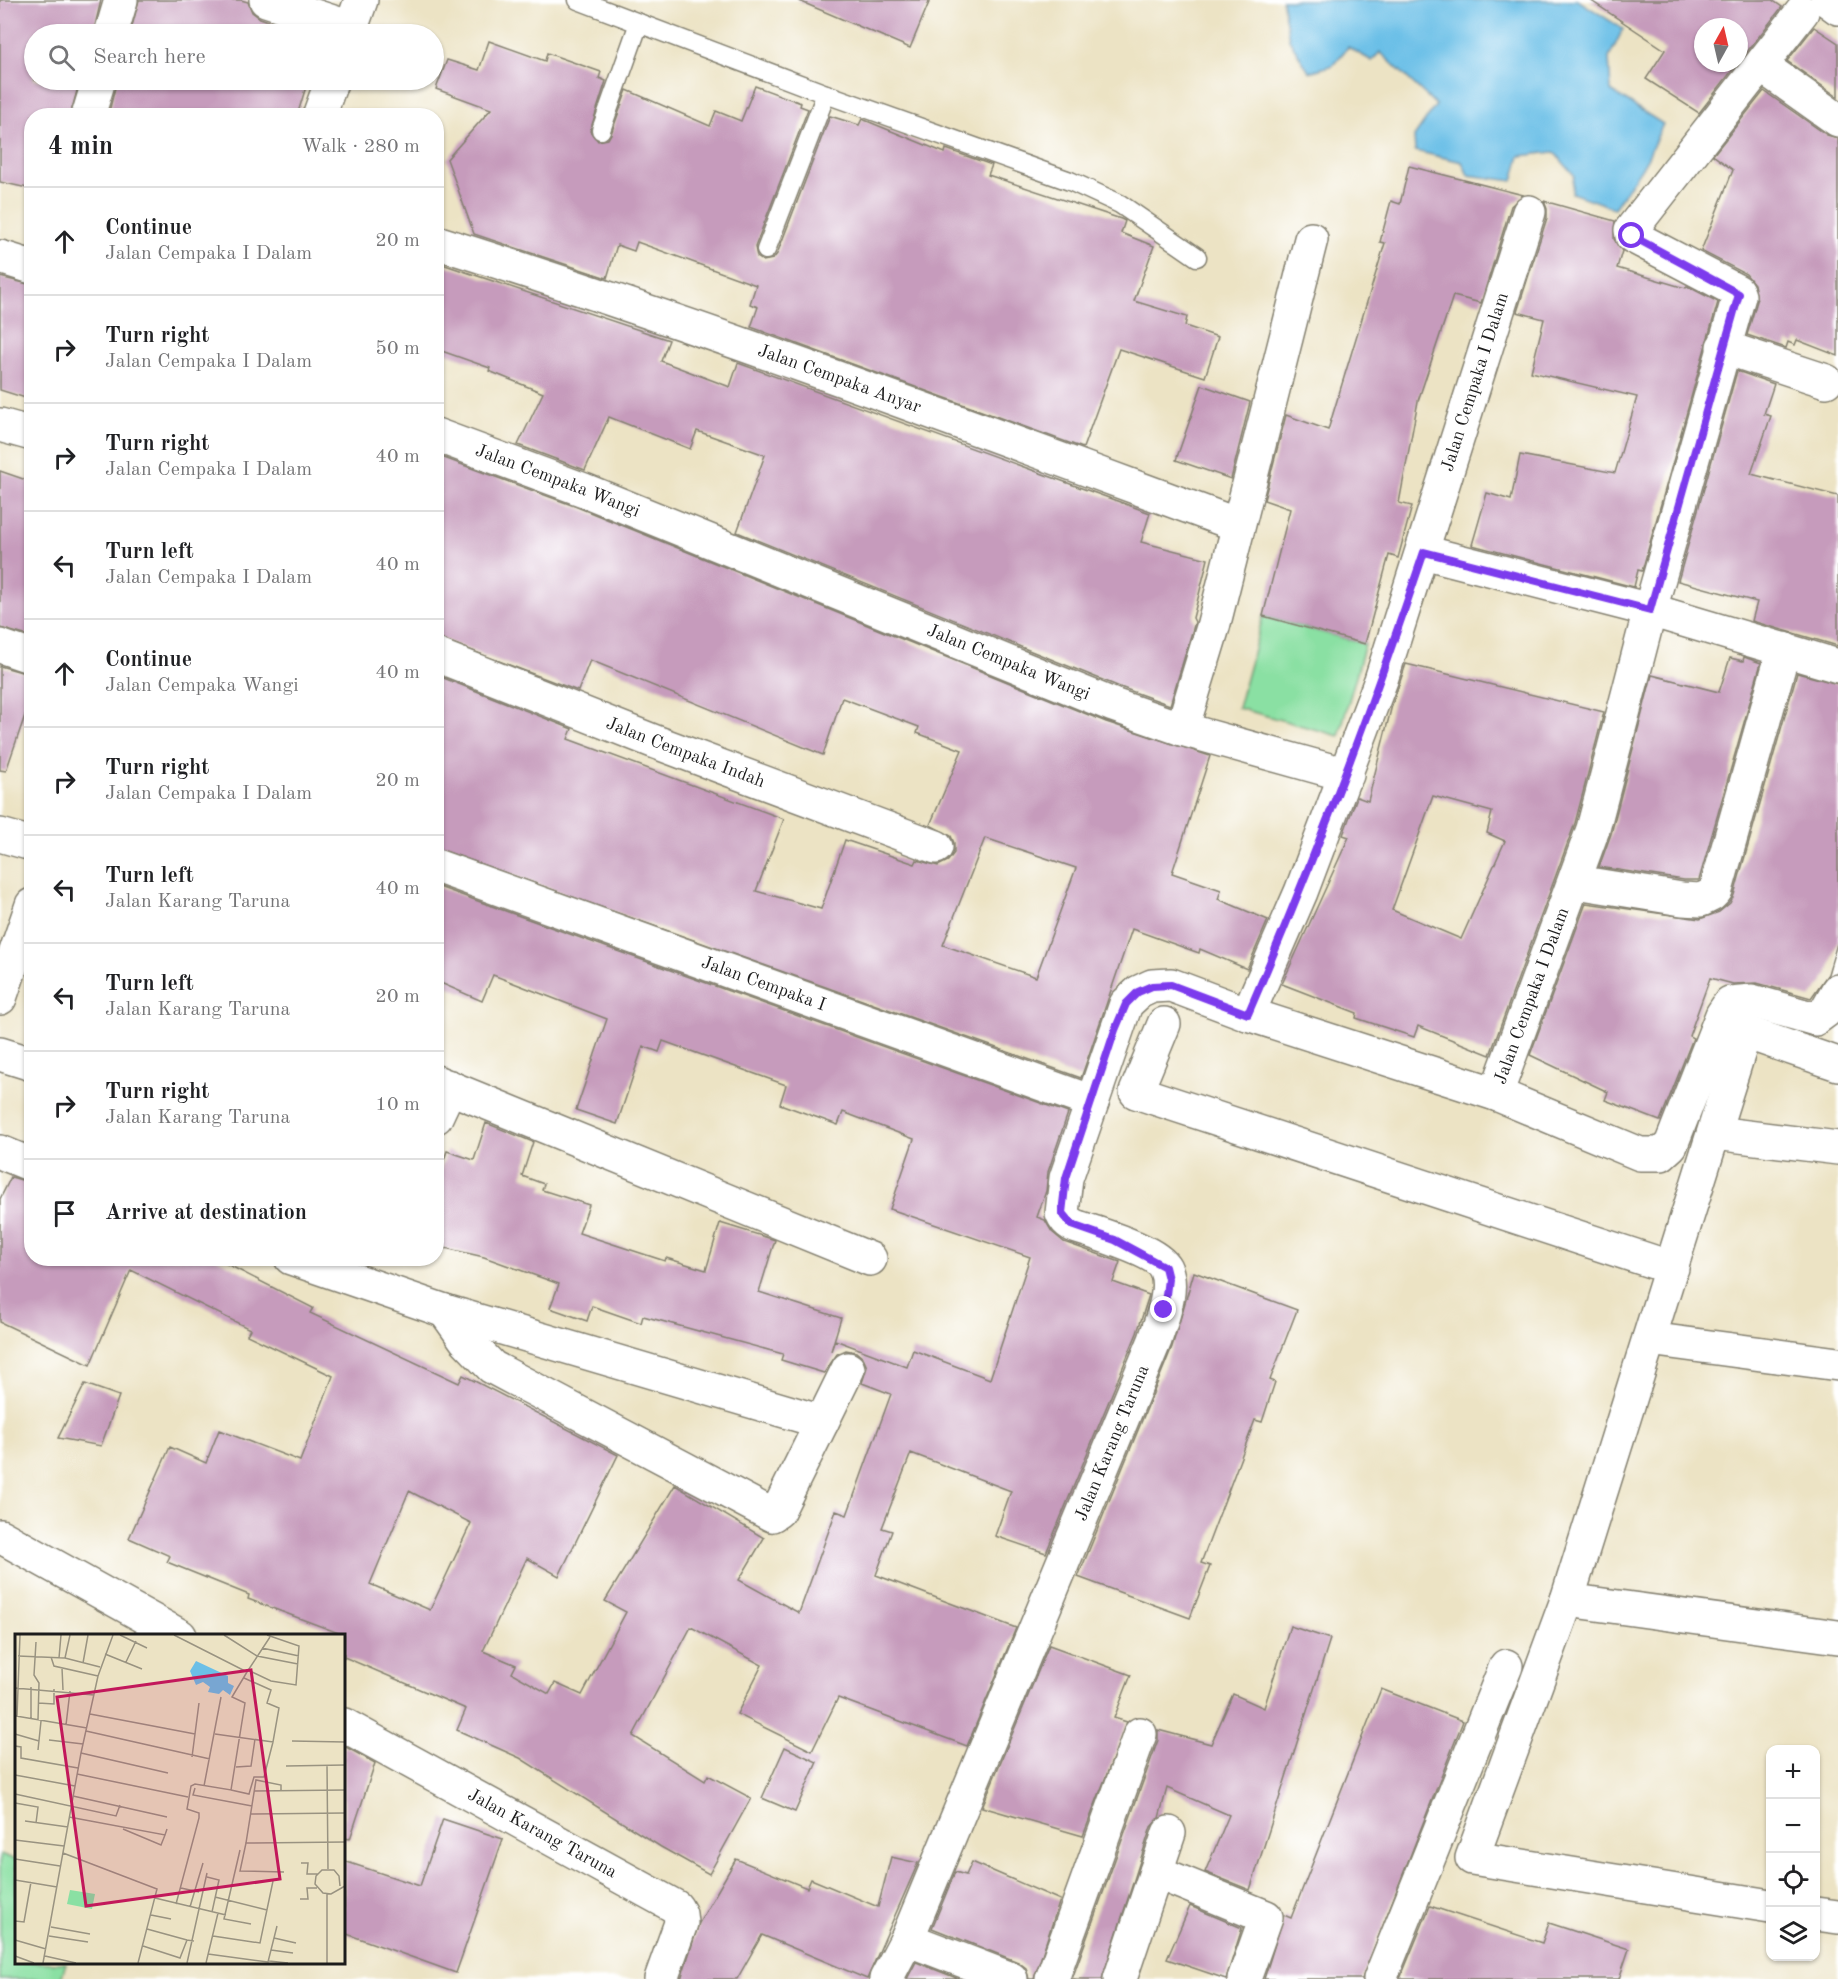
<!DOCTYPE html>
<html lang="en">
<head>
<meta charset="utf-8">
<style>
  body { margin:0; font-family:"Old Standard TT",serif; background:#f2f2f2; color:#202124 }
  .controls { position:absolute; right:18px; bottom:18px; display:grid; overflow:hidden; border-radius:12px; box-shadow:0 2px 4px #0004 }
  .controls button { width:54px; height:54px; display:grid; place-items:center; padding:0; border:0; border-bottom:2px solid #e0e0e0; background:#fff; color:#202124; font:30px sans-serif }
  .compass { position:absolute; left:1694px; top:18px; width:54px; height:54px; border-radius:50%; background:#fff; box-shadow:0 2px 4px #0004; rotate:8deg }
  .stop { position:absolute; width:18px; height:18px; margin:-14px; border:4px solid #7c3aed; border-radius:50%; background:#fff }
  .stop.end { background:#7c3aed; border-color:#fff; box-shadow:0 2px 6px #0008 }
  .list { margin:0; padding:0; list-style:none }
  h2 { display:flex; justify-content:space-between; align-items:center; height:78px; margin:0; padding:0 24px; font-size:26px }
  h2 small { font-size:20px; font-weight:400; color:#757577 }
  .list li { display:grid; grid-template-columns:39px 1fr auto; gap:18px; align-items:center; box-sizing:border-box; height:108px; padding:0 24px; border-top:2px solid #e0e0e0 }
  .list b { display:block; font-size:22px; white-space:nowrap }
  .list p { margin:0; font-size:20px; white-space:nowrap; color:#757577 }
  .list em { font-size:20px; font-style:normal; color:#757577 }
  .icon { flex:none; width:33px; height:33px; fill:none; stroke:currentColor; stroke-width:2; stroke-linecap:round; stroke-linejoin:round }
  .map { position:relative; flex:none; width:1838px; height:1979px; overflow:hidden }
  .search { position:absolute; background:#fff; box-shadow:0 2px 4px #0004; left:24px; top:24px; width:420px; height:66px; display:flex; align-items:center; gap:15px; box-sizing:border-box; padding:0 21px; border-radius:33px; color:#757577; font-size:22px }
  .panel { position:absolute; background:#fff; box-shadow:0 2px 4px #0004; left:24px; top:108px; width:420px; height:1158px; border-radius:24px }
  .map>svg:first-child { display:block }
  .green { fill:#8ae0a3; stroke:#537e60; stroke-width:1.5 }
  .water { fill:#6bbfe7; stroke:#446e82; stroke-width:1.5 }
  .building { fill:#c69bbc; fill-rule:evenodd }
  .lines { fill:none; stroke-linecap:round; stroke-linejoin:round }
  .lane-casing { stroke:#848070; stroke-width:21 }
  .street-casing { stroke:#848070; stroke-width:36 }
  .secondary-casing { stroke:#848070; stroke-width:36 }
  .lane { stroke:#fff; stroke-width:18 }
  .street { stroke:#fff; stroke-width:33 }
  .secondary { stroke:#fff; stroke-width:33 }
  .route { stroke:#7c3aed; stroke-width:8 }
  .labels { text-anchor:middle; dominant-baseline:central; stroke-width:4.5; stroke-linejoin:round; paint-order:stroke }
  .street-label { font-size:18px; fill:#1c1c1c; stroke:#fff }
  .inset-road { fill:none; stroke:#999381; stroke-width:1.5 }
  .view { fill:#c2185b; fill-opacity:0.15; stroke:#c2185b; stroke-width:3 }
  .inset-edge { fill:none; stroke:#1c1c1c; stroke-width:3 }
</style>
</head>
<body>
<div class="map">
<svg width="1838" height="1979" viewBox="0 0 1838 1979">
  <rect width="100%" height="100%" fill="#fff"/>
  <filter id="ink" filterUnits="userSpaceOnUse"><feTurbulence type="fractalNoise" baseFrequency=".0167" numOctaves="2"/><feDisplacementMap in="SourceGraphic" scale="12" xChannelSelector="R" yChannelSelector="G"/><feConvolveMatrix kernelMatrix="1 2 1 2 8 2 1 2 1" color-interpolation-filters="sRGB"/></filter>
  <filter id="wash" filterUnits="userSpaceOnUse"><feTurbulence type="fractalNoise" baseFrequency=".008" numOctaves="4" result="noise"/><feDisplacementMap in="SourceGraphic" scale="24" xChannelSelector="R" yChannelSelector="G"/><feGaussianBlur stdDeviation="1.35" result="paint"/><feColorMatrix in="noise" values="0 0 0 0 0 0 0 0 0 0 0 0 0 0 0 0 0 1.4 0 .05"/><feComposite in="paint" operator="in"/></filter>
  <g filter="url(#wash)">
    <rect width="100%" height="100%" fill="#ece3c4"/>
    <g class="green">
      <path d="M1263 616 1365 644 1339 736 1238 708Z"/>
      <path d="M0 1854 16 1860V1962L66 1963 61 1979H0Z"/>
    </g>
    <path class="water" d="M1282 0H1578L1623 29 1609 58 1611 91 1663 124 1645 163 1614 208 1572 193 1574 175 1554 152 1520 156 1513 181 1468 175 1462 162 1415 151 1414 137 1436 105 1380 52 1372 61 1348 47 1333 65 1309 72 1289 39Z"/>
    <g id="blocks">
      <g class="building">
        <path d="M0 0H101L93 34H34V80H80L70 116H32V189L0 182Z"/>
        <path d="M139 0H241L248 2 252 12 260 18 305 34H130Z"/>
        <path d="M797 0H930L910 48Z"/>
        <path d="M1590 0H1772L1782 7 1739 62V27H1703V63H1738L1699 113 1646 79 1665 50Z"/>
        <path d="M1814 27 1838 43V97L1787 61Z"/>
        <path d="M489 41 545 61 547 53 601 72 599 78 606 81 590 131 598 141 608 139 611 134 627 90 710 126 716 111 741 121 755 86 801 103 800 106 808 109 755 247 757 257 763 261 773 259 777 254 830 116 859 125 862 119 945 153 946 149 992 165 988 175 1121 219 1125 221 1121 233 1154 246 1134 301 1187 317 1185 326 1218 337 1205 377 1119 349 1083 448 751 327 758 307 750 304 756 285 637 242 634 251 617 245 607 278 474 234 447 159 491 109 436 89 447 60 479 70Z"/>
        <path d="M117 80H308L297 116H108Z"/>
        <path d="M1764 91 1827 135 1838 138V356L1797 340 1795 345 1788 342 1786 348 1747 335 1757 301 1754 284 1746 274 1701 251 1733 170 1713 155Z"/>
        <path d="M1409 166 1523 195 1511 206 1481 303 1453 296 1418 401 1399 503 1412 506 1398 558 1389 555 1365 644 1263 616 1290 509 1264 500 1286 415 1328 430 1385 243 1380 242 1391 201 1400 204Z"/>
        <path d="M1544 201 1615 221 1614 239 1622 251 1617 268 1678 286 1686 288 1687 286 1718 302 1642 571 1638 570 1634 587 1472 545 1487 493 1511 500 1520 455 1615 473 1637 397 1531 372 1544 319 1517 312 1547 218V209Z"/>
        <path d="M436 262 669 340 661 361 730 387 738 363 1150 513 1141 542 1208 559 1193 618 1195 622 1170 705 1120 687 737 532 765 455 697 431 690 449 609 417 585 470 518 445 543 393 489 371 490 368 436 349Z"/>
        <path d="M0 277 32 285V400L0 390Z"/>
        <path d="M1737 371 1774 384 1764 414 1771 416 1751 474 1838 496V646L1752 621 1757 602 1678 581Z"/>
        <path d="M1202 385 1250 402 1231 479 1176 460Z"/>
        <path d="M436 455 577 507 1106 722 1210 756 1172 873 1221 890 1218 899 1268 920 1247 969 1200 949 1199 953 1132 929 1081 1078 436 848V675L572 729 568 739 784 819 756 891 821 909 845 840 915 864 917 860 938 866 948 861 954 853V843L951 836 930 825 962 750 917 733 919 727 842 698 823 755 590 660 578 691 436 637ZM985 838 1076 868 1036 977 943 945Z"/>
        <path d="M0 471 32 482V637L0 628Z"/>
        <path d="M1744 657 1761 663 1699 880H1684L1599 867 1611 834 1652 675 1719 692 1730 658 1743 661Z"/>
        <path d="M1406 664 1604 712 1575 823 1490 1055 1418 1026 1414 1037 1356 1018 1357 1013 1282 984 1349 837 1343 835 1357 797 1368 801 1392 705ZM1433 796 1492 812 1487 833 1505 841 1461 939 1392 910Z"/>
        <path d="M0 666 32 675V695L6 771 0 770Z"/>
        <path d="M1797 673 1838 684V940L1828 974 1811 998 1757 983 1733 984 1710 978 1689 1036 1693 1038 1660 1121 1605 1100 1608 1092 1530 1055 1586 903 1700 919 1719 912 1730 903 1734 895Z"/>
        <path d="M436 886 1068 1113 1048 1172 1046 1191 1037 1217 1045 1220 1052 1232 1064 1242 1120 1262 1113 1282 1149 1295 1137 1333 1046 1553 995 1536 1011 1491 911 1453 882 1528 892 1531 876 1575 1016 1628 967 1746 838 1698 812 1751 737 1714 762 1665 691 1627 633 1736 705 1781 708 1775 751 1798 709 1874 661 1847 520 1758 457 1730 466 1709 344 1657V1635L248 1599 249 1595 167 1562 170 1556 129 1538 170 1447 206 1463 219 1430 300 1461 333 1376 247 1335 250 1329 131 1270 90 1365 0 1322V1199L11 1177 32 1183V1258H215L313 1308 310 1313 459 1383 463 1375 618 1455 559 1576 527 1558 483 1651 516 1665 512 1673 549 1694 555 1683 582 1695 626 1612 605 1601 675 1485 764 1538 739 1580 799 1613 836 1511 847 1515 891 1394 862 1383 867 1367 863 1358 856 1352 846 1350 837 1354 824 1373 781 1360 783 1354 643 1316 641 1323 592 1306 587 1321 550 1308 559 1284 484 1257 436 1246V1183L447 1151 474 1160 486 1123 533 1142 522 1176 544 1184 542 1190 589 1205 579 1233 665 1261 666 1258 706 1270 720 1223 775 1240 759 1292 841 1318 831 1351 835 1340 907 1367 913 1350 990 1379 1030 1257 890 1209 914 1139 843 1112 838 1125 780 1104 786 1085 663 1041 659 1052 643 1046 617 1124 576 1110 607 1019 493 975 482 1001 436 981ZM409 1491 471 1523 430 1610 370 1584Z"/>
        <path d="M1194 1272 1297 1310 1270 1380 1275 1382 1262 1422 1255 1420 1201 1563 1210 1566 1190 1618 1078 1577 1172 1347Z"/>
        <path d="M85 1384 119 1396 101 1446 58 1438Z"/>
        <path d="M1290 1626 1330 1639 1250 1890 1205 1872 1229 1815 1167 1788 1159 1818 1151 1827 1102 1979H1072L1158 1740V1730L1211 1744 1233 1694 1264 1708Z"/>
        <path d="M1049 1645 1131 1675 1114 1718 1127 1722 1083 1836 982 1807Z"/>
        <path d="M1381 1689 1463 1721 1362 1979H1264L1284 1915 1291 1918Z"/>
        <path d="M344 1746 375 1763 350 1839 344 1838Z"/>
        <path d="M785 1747 817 1762 795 1812 762 1798Z"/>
        <path d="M443 1819 503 1839 456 1973 344 1933V1861L420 1886Z"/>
        <path d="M891 1857 918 1863 867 1979 762 1935 737 1979H681L699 1923 736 1859 807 1888 811 1879 878 1907Z"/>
        <path d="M972 1862 1060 1900 1034 1979H1029L1026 1968 1018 1962 932 1928 955 1872 966 1875Z"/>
        <path d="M1190 1906 1242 1928 1226 1979 1167 1959Z"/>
        <path d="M1430 1906 1542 1943 1549 1923 1629 1949 1619 1979H1400Z"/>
        <path d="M916 1962 959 1979H907Z"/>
      </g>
    </g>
  </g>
  <g filter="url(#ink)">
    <use href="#blocks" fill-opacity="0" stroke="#848070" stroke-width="1.5"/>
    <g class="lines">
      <defs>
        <g id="lane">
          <path d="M578 0 826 94 1070 181 1120 204 1197 257"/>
          <path d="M601 130 639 23"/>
          <path d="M766 250 826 94"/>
        </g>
        <g id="street">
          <path d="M266 0 351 28"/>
          <path d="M1827 0 1838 8"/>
          <path d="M111 34 121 0"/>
          <path d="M1762 66 1838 120"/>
          <path d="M88 116 99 80"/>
          <path id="s1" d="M436 242C707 327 972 427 1238 525"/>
          <path d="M0 257 32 267"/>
          <path d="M1723 347 1826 381"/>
          <path d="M0 425 32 434"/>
          <path id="s2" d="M436 435 584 490 1113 705 1182 729 1347 775"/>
          <path d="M1423 552 1650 610 1838 666"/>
          <path d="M0 646 32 657"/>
          <path id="s3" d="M436 655 653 741 936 847"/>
          <path d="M1182 729 1213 627 1311 239"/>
          <path d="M0 835 32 844"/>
          <path id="s4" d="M436 866 1092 1102"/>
          <path d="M1576 882 1682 899 1701 900 1711 895 1716 890 1784 649"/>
          <path id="s5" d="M1248 1014 1301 892 1381 680 1529 212"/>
          <path d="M1164 1024 1136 1092 1672 1268"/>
          <path d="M0 1054 32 1064"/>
          <path d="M1838 1064 1745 1032 1567 1600 1838 1637"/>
          <path d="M436 1082 870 1259"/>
          <path d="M1496 1094 1640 1154H1661L1671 1145 1722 1015 1730 1003 1752 1001 1815 1019 1826 1011 1838 990"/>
          <path d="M436 1117 450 1087"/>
          <path d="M1715 1133 1838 1148"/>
          <path d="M0 1152 32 1165"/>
          <path d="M291 1258 445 1311 822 1422 848 1369"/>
          <path d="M445 1311 465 1339 492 1367 772 1515 778 1511 822 1422"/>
          <path d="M1649 1339 1838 1364"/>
          <path d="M0 1536 180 1636"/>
          <path d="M1567 1600 1472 1858 1770 1906"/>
          <path id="s6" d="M344 1725 676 1907 680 1914 681 1923 661 1979"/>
          <path d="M1156 1872 1266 1917 1244 1979"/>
          <path d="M1816 1914 1838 1917"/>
          <path d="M907 1939 1011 1979"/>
          <path id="s7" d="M886 1979 907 1939 1155 1340C1161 1321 1175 1288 1165 1268 1157 1252 1104 1236 1087 1230 1076 1227 1067 1225 1062 1213L1066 1178 1126 1004 1139 992 1152 986 1171 985 1248 1014 1496 1094 1593 829 1650 610 1739 296 1737 291 1632 236 1631 230 1802 12"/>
          <path d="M1052 1979 1140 1734"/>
          <path d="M1120 1979 1169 1833"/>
          <path d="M1380 1979 1506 1666"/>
        </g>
        <g id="secondary">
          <path d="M349 34 361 0"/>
          <path d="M319 116 332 80"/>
          <path d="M0 998 32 905"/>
        </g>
      </defs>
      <use href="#lane" class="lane-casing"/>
      <use href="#street" class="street-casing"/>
      <use href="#secondary" class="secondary-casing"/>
      <use href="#lane" class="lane"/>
      <use href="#street" class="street"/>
      <use href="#secondary" class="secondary"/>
    </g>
  </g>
  <g class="lines" filter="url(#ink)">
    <path class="route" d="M1164 1310 1168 1279 1165 1267 1115 1240 1072 1225 1062 1213 1066 1178 1115 1030 1126 1004 1138 992 1152 986 1171 985 1248 1014C1314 861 1371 710 1424 552L1650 610 1739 294 1632 236"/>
  </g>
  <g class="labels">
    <g class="street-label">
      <text stroke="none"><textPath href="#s1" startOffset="426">Jalan Cempaka Anyar</textPath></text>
      <text stroke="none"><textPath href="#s5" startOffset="672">Jalan Cempaka I Dalam</textPath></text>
      <text stroke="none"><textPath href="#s2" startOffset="130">Jalan Cempaka Wangi</textPath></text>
      <text stroke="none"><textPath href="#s2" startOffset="616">Jalan Cempaka Wangi</textPath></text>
      <text stroke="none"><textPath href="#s3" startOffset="268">Jalan Cempaka Indah</textPath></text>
      <text stroke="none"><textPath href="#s4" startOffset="348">Jalan Cempaka I</textPath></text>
      <text stroke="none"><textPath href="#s7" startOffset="1605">Jalan Cempaka I Dalam</textPath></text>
      <text stroke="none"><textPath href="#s7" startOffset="582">Jalan Karang Taruna</textPath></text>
      <text stroke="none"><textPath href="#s6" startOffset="226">Jalan Karang Taruna</textPath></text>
    </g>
  </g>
  <g transform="translate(15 1634)">
    <rect width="330" height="330" fill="#ece3c4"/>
    <path d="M55 256 80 260 77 275 52 270Z" fill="#8ae0a3"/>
    <path d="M181 27 213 42V49L219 52 215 61 208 56 204 60 193 58 195 53 188 48 181 51 175 37Z" fill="#6bbfe7"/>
    <path class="inset-road" d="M105 1 132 14M159 1 232 38 255 3M209 1 242 22 283 30M21 8 19 41 24 49 23 86M247 14 284 22M90 20 127 35M3 22 50 24 85 33M36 23 39 32 83 42M44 24 46 1M50 24 55 1M111 28 121 7M68 29 73 1M47 34 48 56M233 36 256 47 281 51 284 12 252 1M16 53V85M0 54 79 61M23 69 39 70V55M75 80 180 100M1 82 72 94M2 82 5 1M51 91 55 57M71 97 195 125M0 100 24 107M200 100 258 108 264 74 252 69 256 56 229 44M34 106 68 110M277 107 330 108M0 112 6 113V124L63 134M23 116 26 87M66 119 153 139M177 123 184 69M312 131 313 235M271 132 330 131M221 133 236 132 240 105M62 140 173 163M0 141 60 152M189 152 206 63M180 154 178 161 237 172M216 156 234 160 239 143H249L258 108M239 157 330 156M266 157V151L241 146 231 209 330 208M0 160 101 182 105 171M58 162 152 183M0 169 23 173 21 189M236 180 330 179M54 183 150 201 152 195M10 187 53 193M108 195 146 211 150 201M0 206 49 212M231 209 225 237 269 238M225 216 209 285 236 290M48 219 142 255 123 329M0 225 45 232M286 229H293L292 240H303M192 243 204 246 197 278M0 246 42 253M325 252 324 242 319 236H307L301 242 300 250 308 259 316 260 330 252M166 254 184 258M312 260V329M200 263 252 276M140 264 211 281M285 265H293L292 254H302M161 270 184 184V179L172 175 176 152 180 150 216 156 230 69 217 63 232 38M175 273 188 229M136 281 156 285M0 287 9 288 16 248M36 293 75 300M132 295 172 306M34 302 73 308M198 302 245 309 258 247M259 304 281 309M0 306 31 315M128 312 165 324 172 306 179 307M256 316 278 319M193 320 253 328 262 292M0 322 19 329M30 322 61 329M254 327 273 329M28 329 66 119 83 42 98 1M172 329 192 239M191 329 203 279"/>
    <path class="view" d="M236 36 265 245 71 272 42 63Z"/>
    <rect width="330" height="330" class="inset-edge"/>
  </g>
</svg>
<div class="controls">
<button>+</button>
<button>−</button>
<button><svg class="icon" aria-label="locate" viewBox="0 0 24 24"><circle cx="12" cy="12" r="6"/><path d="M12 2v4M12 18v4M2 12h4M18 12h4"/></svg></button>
<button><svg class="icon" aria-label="layers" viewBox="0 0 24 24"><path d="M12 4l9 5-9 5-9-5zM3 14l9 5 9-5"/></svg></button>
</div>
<svg class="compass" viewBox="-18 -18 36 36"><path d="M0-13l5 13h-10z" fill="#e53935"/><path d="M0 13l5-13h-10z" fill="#757577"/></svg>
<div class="stop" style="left:1632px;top:236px"></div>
<div class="stop end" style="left:1164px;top:1310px"></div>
<div class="search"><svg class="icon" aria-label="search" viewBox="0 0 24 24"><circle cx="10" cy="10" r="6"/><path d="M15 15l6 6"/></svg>Search here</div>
<section class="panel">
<h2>4 min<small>Walk · 280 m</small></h2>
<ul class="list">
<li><svg class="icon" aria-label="ahead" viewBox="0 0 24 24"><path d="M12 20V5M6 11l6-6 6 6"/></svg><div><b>Continue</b><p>Jalan Cempaka I Dalam</p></div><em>20 m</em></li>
<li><svg class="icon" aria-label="right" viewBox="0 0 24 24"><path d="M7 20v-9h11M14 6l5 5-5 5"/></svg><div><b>Turn right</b><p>Jalan Cempaka I Dalam</p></div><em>50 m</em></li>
<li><svg class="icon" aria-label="right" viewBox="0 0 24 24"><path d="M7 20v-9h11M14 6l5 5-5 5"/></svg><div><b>Turn right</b><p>Jalan Cempaka I Dalam</p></div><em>40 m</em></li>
<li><svg class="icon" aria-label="left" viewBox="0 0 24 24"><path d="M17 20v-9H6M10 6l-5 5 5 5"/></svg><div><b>Turn left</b><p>Jalan Cempaka I Dalam</p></div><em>40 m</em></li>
<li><svg class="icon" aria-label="ahead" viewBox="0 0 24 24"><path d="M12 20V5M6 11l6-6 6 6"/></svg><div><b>Continue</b><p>Jalan Cempaka Wangi</p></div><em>40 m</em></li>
<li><svg class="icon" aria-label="right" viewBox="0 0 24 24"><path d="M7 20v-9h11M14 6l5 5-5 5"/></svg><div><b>Turn right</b><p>Jalan Cempaka I Dalam</p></div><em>20 m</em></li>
<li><svg class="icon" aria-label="left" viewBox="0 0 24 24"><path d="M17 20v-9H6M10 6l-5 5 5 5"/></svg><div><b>Turn left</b><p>Jalan Karang Taruna</p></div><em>40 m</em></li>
<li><svg class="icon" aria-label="left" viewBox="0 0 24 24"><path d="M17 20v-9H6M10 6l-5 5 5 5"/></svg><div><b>Turn left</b><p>Jalan Karang Taruna</p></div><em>20 m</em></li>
<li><svg class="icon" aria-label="right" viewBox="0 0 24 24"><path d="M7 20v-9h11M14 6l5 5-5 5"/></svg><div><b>Turn right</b><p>Jalan Karang Taruna</p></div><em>10 m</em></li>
<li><svg class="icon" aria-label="arrive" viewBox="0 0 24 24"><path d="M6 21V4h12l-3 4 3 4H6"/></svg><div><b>Arrive at destination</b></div></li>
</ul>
</section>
</div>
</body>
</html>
